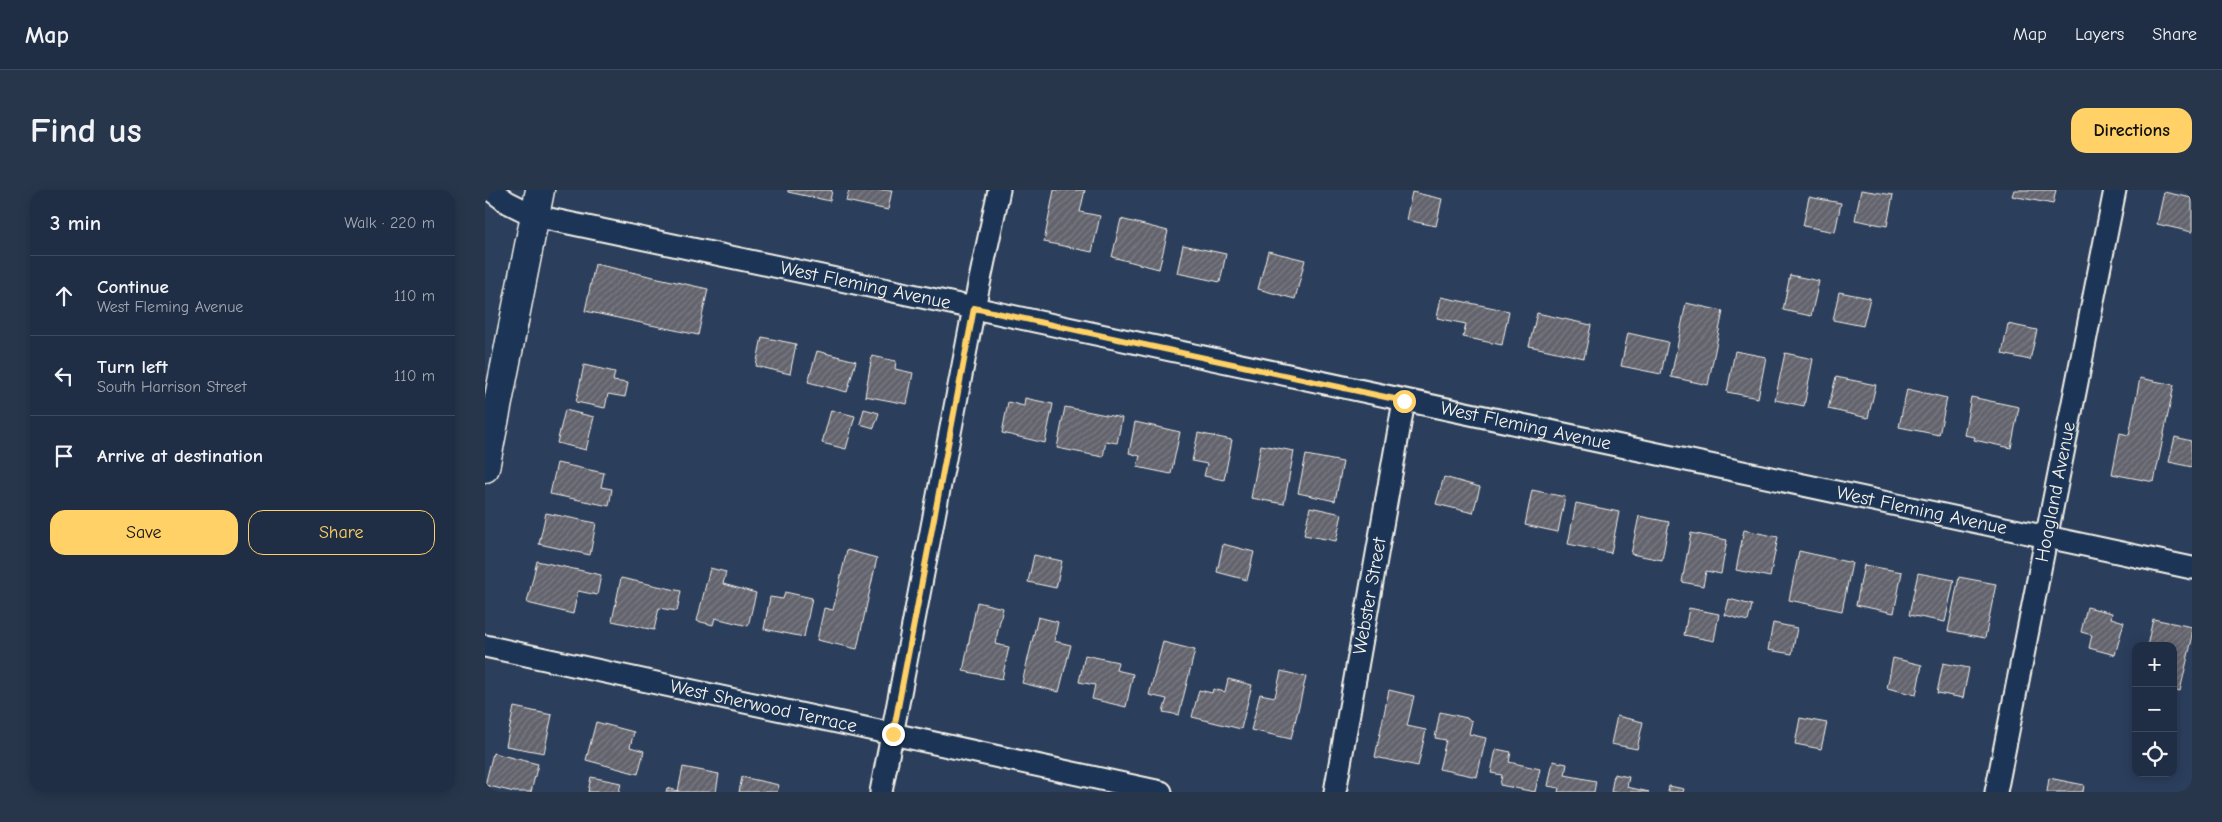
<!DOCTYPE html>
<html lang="en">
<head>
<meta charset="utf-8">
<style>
  body { margin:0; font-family:"Comic Neue",sans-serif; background:#28364c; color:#f1f3f6 }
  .controls { position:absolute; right:15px; bottom:15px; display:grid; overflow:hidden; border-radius:10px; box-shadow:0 2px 12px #0003 }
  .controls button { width:45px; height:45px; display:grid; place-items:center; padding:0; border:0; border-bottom:1px solid #3d4a5e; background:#202e45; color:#f1f3f6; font:25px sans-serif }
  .stop { position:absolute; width:15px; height:15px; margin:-11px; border:4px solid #ffd166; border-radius:50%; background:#fff }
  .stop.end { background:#ffd166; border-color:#fff; box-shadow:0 1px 5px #0008 }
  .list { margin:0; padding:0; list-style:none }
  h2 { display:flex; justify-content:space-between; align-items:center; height:65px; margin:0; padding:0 20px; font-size:21px }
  h2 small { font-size:16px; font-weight:400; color:#a2a8b3 }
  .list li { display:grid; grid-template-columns:32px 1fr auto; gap:15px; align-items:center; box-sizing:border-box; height:80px; padding:0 20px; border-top:1px solid #3d4a5e }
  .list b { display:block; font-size:19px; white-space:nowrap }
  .list p { margin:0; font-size:16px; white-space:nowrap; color:#a2a8b3 }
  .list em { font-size:16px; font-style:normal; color:#a2a8b3 }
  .actions { display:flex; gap:10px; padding:15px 20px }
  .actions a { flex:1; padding:11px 0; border:1px solid #ffd166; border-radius:15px; text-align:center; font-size:18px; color:#ffd166 }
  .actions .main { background:#ffd166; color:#111 }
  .icon { flex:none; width:28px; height:28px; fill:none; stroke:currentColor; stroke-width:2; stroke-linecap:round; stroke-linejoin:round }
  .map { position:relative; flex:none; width:1707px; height:602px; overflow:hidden; border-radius:15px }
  header { display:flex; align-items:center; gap:30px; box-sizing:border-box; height:70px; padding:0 25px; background:#202e45; border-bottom:1px solid #3d4a5e }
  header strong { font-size:24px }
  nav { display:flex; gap:28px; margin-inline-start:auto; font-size:18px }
  .intro { display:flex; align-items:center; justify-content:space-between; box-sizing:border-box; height:120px; padding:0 30px }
  h1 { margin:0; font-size:35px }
  .button { padding:12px 22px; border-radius:15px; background:#ffd166; color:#111; font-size:18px; font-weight:700 }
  main { display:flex; gap:30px; padding:0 30px }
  aside { flex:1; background:#202e45; border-radius:15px; box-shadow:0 2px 12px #0003 }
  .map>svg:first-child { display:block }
  .building { fill:url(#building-hatch); stroke:#f4f1e8 }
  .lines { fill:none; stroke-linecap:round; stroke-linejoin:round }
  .minor-casing { stroke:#f4f1e8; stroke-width:25 }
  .tertiary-casing { stroke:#f4f1e8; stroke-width:31 }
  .minor { stroke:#1d3557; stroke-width:21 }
  .tertiary { stroke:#1d3557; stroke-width:28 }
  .route { stroke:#ffd166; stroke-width:6 }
  .labels { text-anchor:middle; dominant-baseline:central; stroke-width:4; stroke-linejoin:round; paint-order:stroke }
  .street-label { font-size:19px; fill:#f4f1e8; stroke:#1d3557 }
</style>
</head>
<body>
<header>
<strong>Map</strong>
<nav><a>Map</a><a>Layers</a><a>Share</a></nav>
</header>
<div class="intro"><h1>Find us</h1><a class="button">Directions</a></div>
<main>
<aside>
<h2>3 min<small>Walk · 220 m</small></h2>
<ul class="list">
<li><svg class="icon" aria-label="ahead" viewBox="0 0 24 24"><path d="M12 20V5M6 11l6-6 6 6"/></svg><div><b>Continue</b><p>West Fleming Avenue</p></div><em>110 m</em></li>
<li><svg class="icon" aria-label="left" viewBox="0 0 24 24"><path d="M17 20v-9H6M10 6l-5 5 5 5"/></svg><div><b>Turn left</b><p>South Harrison Street</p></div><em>110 m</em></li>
<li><svg class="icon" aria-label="arrive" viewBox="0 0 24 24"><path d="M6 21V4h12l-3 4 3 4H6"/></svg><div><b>Arrive at destination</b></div></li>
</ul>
<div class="actions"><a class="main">Save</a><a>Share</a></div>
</aside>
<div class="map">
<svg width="1707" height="602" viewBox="0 0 1707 602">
  <defs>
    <pattern id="building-hatch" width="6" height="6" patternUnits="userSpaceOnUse" patternTransform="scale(1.25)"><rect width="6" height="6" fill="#64646e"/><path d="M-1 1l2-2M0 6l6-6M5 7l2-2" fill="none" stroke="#7b7b83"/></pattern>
  </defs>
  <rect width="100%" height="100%" fill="#2b3e5c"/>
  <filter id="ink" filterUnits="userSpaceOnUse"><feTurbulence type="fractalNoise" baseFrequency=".02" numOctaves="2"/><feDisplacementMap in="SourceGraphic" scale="10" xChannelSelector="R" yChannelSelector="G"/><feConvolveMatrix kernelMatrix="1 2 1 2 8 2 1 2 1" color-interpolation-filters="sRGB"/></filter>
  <g filter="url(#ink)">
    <g class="building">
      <path d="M303 0H347L345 11 303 2Z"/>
      <path d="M364 0H407L403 20 361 11Z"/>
      <path d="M569 0H600L595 22 615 26 607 62 559 52Z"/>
      <path d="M1376 0 1408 5 1402 36 1370 30Z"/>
      <path d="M1529 0H1571L1568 14 1527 6Z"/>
      <path d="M927 2 957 9 951 36 921 30Z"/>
      <path d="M1679 2 1707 8V42L1672 34Z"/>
      <path d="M1324 7 1356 13 1350 42 1318 36Z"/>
      <path d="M636 29 683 41 674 79 627 67Z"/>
      <path d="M698 55 741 64 735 92 692 83Z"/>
      <path d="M783 61 820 70 810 109 773 99Z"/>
      <path d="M110 74 223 99 213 145 100 121Z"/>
      <path d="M1305 85 1334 91 1326 126 1298 120Z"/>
      <path d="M1354 102 1385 108 1378 136 1348 130Z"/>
      <path d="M956 107 1024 121 1017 155 978 147 981 134 952 128Z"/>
      <path d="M1201 113 1238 121 1223 195 1186 187Z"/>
      <path d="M1052 123 1106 135 1099 168 1044 156Z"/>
      <path d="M1523 134 1552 140 1545 170 1517 164Z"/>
      <path d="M1143 143 1183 152 1176 184 1136 176Z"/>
      <path d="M277 147 311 154 305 184 271 176Z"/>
      <path d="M332 161 371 171 362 202 323 192Z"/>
      <path d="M1250 161 1281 167 1273 208 1242 202Z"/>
      <path d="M1300 163 1328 169 1319 216 1290 210Z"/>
      <path d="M387 166 411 171 410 179 428 183 422 214 380 206Z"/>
      <path d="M99 175 130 182 128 191 143 193 140 207 123 204 120 218 91 212Z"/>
      <path d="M1351 187 1391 195 1383 228 1343 219Z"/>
      <path d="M1655 188 1689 195 1669 292 1627 284 1635 243 1644 245Z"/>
      <path d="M1422 199 1462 208 1454 245 1414 237Z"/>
      <path d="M1486 207 1534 217 1526 258 1489 250 1490 247 1479 245Z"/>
      <path d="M540 208 568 214 560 253 517 243 523 212 539 216Z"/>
      <path d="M580 217 637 228 632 253 621 251 618 267 572 258Z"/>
      <path d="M379 219 394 223 389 238 375 234Z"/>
      <path d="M80 220 109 227 101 260 72 253Z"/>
      <path d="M346 220 370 226 361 259 337 253Z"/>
      <path d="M650 232 695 242 686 284 652 277 655 266 644 263Z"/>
      <path d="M713 243 747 250 739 290 719 286 722 274 707 271Z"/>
      <path d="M1690 247 1706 251 1707 277 1684 272Z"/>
      <path d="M776 255 809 261 799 314 766 308Z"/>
      <path d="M821 265 858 272 850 311 813 303Z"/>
      <path d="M72 273 119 283 116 297 127 299 124 316 65 304Z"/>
      <path d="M959 287 995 297 988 323 951 314Z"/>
      <path d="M1047 300 1080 307 1073 342 1040 335Z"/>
      <path d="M1091 313 1134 322 1126 363 1083 354Z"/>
      <path d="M825 317 857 324 851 351 819 345Z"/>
      <path d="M61 323 111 333 105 365 54 354Z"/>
      <path d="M1154 326 1184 332 1177 370 1146 364Z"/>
      <path d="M1259 340 1293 347 1285 387 1251 380Z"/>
      <path d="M1206 343 1242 350 1236 384 1221 381 1218 396 1197 392Z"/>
      <path d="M738 354 769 362 762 390 732 382Z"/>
      <path d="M362 360 392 368 372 459 332 450 339 418 348 420Z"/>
      <path d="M1314 361 1367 373 1357 421 1304 410Z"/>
      <path d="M549 365 577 371 571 398 543 392Z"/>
      <path d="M52 371 116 385 112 405 93 401 88 424 42 413Z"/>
      <path d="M1379 375 1417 382 1409 423 1371 415Z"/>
      <path d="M225 378 241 382 238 394 271 403 263 436 230 428 228 435 212 431Z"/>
      <path d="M1433 383 1469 390 1460 432 1424 425Z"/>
      <path d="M1474 387 1511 394 1500 448 1463 441Z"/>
      <path d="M136 388 196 401 192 421 174 418 169 440 127 431Z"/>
      <path d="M300 402 327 408 319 447 279 439 285 407 298 409Z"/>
      <path d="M1244 409 1267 415 1263 431 1240 425Z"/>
      <path d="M492 412 518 418 510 454 524 457 517 489 478 481Z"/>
      <path d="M1602 417 1627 423 1626 428 1639 432 1630 465 1604 458 1607 445 1596 442Z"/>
      <path d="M1204 418 1234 424 1229 451 1199 445Z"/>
      <path d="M553 427 573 432 569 451 586 455 574 502 537 493Z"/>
      <path d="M1668 429 1707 437V449L1695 501 1688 499V456H1662Z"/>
      <path d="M1288 433 1312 438 1307 464 1283 460Z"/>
      <path d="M678 452 710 460 694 525 678 522 682 509 664 505Z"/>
      <path d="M600 465 633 472 631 480 648 484 641 517 607 509 610 495 594 492Z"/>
      <path d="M1408 468 1437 475 1431 505 1402 498Z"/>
      <path d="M1458 473 1484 478 1478 508 1452 503Z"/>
      <path d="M796 481 821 487 806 549 766 540 775 504 790 507Z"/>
      <path d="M743 489 767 495 756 539 707 527 714 500 727 503 728 499 740 502Z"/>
      <path d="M904 500 929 506 922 536 941 540 933 576 890 567Z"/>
      <path d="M29 517 67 525 59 563 21 556Z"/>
      <path d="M955 522 982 528V529L987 531 984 544 1001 548 992 587 954 579 961 550 950 548Z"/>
      <path d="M1132 526 1158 532 1152 559 1126 554Z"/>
      <path d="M1315 528 1342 533 1336 559 1310 554Z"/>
      <path d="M111 532 149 542 145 557 159 561 153 584 101 570Z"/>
      <path d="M1011 559 1026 562 1024 572 1055 579 1050 602 1015 595 1017 585 1006 583Z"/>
      <path d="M8 563 53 574 46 602H29L0 595Z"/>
      <path d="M1068 571 1082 574 1080 585 1111 591 1109 602H1073L1074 598 1063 596Z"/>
      <path d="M198 577 234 584 231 602H181L182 598 193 601Z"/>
      <path d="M1129 584 1144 587 1142 597 1164 602H1126Z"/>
      <path d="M106 587 136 593 134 602H103Z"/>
      <path d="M257 587 294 595 292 602H254Z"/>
      <path d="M1564 588 1599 595 1598 602H1562Z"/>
      <path d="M1184 596 1199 599 1198 602H1183Z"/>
    </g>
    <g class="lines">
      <defs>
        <g id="minor">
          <path id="s1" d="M6 0 22 12 50 26 489 118 1707 378"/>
          <path id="s2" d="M0 456 676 602"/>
          <path d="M396 602 489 118 514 0"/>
          <path id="s3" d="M850 602 919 211"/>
          <path id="s4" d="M1511 602 1630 0"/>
        </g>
        <path id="tertiary" d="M0 278 55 0"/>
      </defs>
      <use href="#minor" class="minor-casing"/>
      <use href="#tertiary" class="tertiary-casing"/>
      <use href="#minor" class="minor"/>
      <use href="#tertiary" class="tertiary"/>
    </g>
  </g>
  <g class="lines" filter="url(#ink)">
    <path class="route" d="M408 544 489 118 919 211"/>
  </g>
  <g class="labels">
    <g class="street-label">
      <text stroke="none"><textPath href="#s1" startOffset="389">West Fleming Avenue</textPath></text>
      <text stroke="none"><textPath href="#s1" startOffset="1064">West Fleming Avenue</textPath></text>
      <text stroke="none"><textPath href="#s4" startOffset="306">Hoagland Avenue</textPath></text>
      <text stroke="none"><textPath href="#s1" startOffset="1469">West Fleming Avenue</textPath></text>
      <text stroke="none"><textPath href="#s3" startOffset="199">Webster Street</textPath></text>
      <text stroke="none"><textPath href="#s2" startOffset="285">West Sherwood Terrace</textPath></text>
    </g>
  </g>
</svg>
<div class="controls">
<button>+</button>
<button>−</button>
<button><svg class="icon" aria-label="locate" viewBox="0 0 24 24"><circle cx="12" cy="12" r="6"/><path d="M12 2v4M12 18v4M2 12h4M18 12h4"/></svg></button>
</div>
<div class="stop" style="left:919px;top:211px"></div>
<div class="stop end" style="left:408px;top:544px"></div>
</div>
</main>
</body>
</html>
